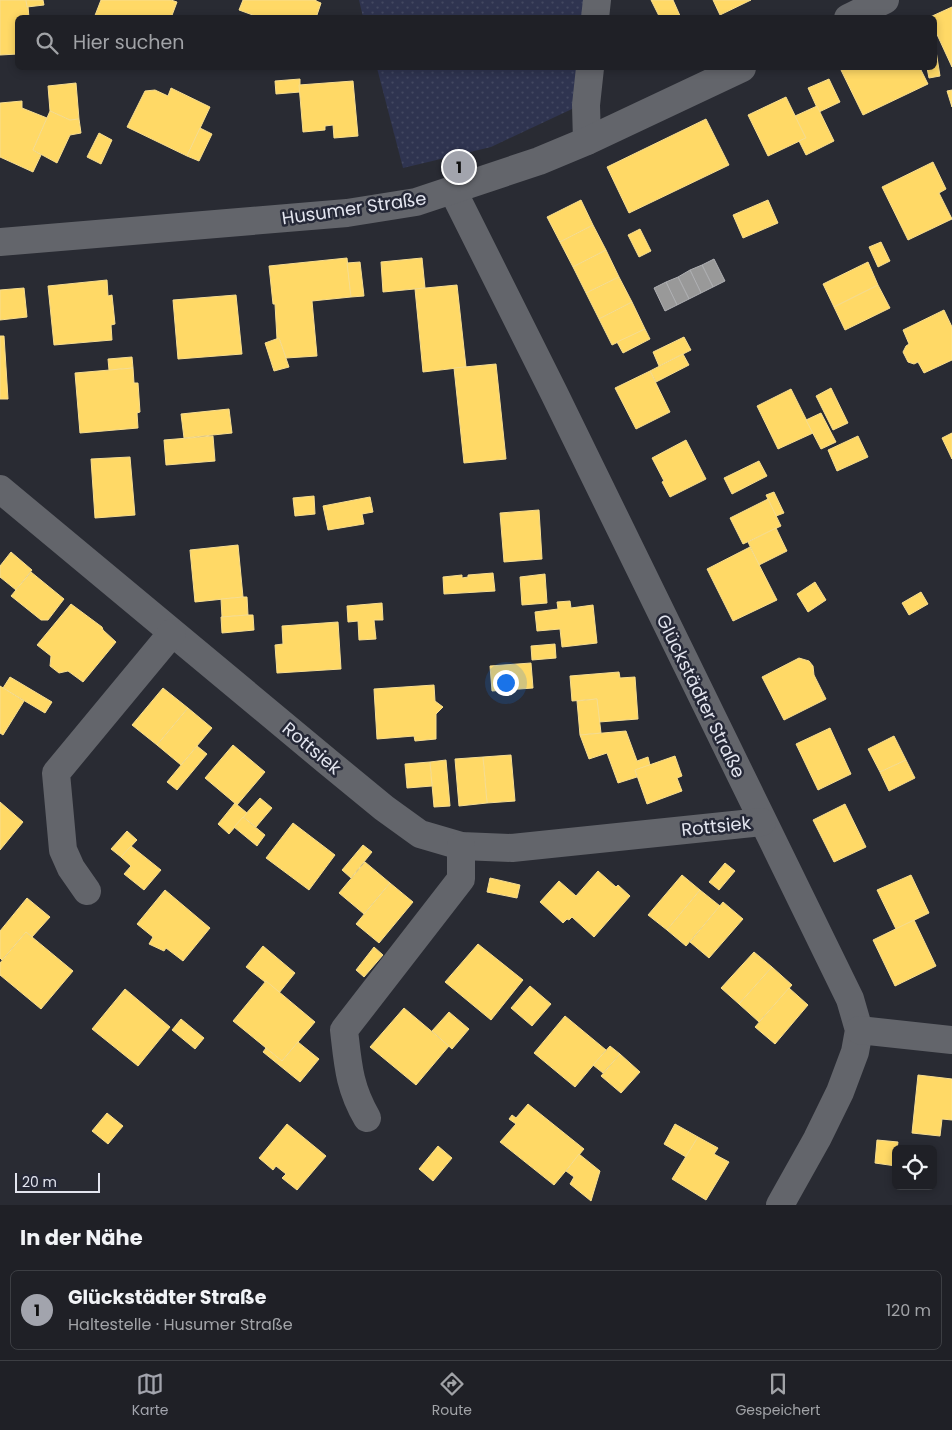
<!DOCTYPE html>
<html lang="de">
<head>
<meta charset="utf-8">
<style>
  body { margin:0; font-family:Poppins,sans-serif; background:#2c2d32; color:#f1f3f6 }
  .controls { position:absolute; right:15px; bottom:15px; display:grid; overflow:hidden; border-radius:8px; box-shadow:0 2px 8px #0003 }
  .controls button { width:45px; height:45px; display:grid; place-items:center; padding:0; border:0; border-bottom:1px solid #3c3e43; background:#1f2026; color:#f1f3f6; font:25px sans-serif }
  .scale { position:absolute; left:15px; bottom:12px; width:85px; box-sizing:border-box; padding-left:5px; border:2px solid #e3e5ef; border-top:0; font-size:14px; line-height:18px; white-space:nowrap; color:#e3e5ef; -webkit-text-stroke:4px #252837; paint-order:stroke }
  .you { position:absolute; left:505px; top:682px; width:18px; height:18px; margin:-12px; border:4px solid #fff; border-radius:50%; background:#1a73e8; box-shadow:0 0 0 8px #1a73e833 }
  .badge { display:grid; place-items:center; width:32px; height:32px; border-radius:50%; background:#a2a4ad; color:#111; font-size:16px; font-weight:700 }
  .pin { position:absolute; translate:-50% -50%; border:2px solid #fff; box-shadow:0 1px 5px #0006 }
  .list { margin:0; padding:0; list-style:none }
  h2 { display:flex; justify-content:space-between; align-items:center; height:65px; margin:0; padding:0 20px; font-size:21px }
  h2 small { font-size:16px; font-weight:400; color:#a1a3a7 }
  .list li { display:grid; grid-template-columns:32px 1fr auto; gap:15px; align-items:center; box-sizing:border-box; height:80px; margin:0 10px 10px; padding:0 10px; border:1px solid #3c3e43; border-radius:8px }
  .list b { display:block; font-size:19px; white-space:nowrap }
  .list p { margin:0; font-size:16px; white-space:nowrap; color:#a1a3a7 }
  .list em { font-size:16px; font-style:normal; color:#a1a3a7 }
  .icon { flex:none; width:28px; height:28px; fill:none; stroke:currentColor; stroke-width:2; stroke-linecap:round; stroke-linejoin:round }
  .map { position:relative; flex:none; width:952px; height:1205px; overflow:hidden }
  .search { position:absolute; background:#1f2026; box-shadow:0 2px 8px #0003; left:15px; right:15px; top:15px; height:55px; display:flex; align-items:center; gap:12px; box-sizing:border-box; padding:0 18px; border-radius:8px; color:#a1a3a7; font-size:19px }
  .sheet { height:155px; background:#1f2026 }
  nav { display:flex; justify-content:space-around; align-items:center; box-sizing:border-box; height:70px; border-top:1px solid #3c3e43; background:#1f2026; font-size:14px; color:#a1a3a7 }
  nav a { display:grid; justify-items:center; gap:2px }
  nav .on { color:#a2a4ad }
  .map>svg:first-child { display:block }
  .park { fill:url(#park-dots) }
  .homes { fill:#ffd966; stroke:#f7dd8f }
  .industry { fill:#999; stroke:#afb0b3 }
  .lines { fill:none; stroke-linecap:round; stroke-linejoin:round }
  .minor { stroke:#63656b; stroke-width:28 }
  .labels { text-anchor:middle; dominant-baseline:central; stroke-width:5; stroke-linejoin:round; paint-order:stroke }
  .street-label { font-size:18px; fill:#e3e5ef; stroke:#252837 }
</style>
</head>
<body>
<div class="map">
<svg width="952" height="1205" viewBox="0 0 952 1205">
  <defs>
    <pattern id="park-dots" width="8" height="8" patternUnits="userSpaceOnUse" patternTransform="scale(1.25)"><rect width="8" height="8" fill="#2f3450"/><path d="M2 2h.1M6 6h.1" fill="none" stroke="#434861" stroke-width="1.8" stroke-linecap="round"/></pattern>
  </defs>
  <rect width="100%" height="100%" fill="#292b33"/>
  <g class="park">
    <path d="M359 0H589L587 18 363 17Z"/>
    <path d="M377 68H580L572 109 491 147 403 168Z"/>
  </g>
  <g class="homes">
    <path d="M0 0H26L27 7 28 6 29 18H18V54L0 55Z"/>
    <path d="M26 0H43L44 5 27 7Z"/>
    <path d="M101 0H171L177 2 171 18H94Z"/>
    <path d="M243 0H316V1L321 3 316 18H261L239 10Z"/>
    <path d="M651 0H673L681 18H660Z"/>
    <path d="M713 0H751L720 15Z"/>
    <path d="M952 7V67L934 28V18L930 17Z"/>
    <path d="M934 51H936L940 76 929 78 927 68H934Z"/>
    <path d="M840 68H920L928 84 863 115Z"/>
    <path d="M300 79V92L276 94 275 81Z"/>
    <path d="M829 79 840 102 819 112 808 88Z"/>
    <path d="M353 81 358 136 334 138 333 125 325 126V130L303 132 299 85Z"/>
    <path d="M76 83 79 119 70 120 50 111 48 86Z"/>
    <path d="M171 88 210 107 187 156 127 127 145 91 155 90 168 96Z"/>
    <path d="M952 90V107L947 91Z"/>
    <path d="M786 97 806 138 768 156 748 115Z"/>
    <path d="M22 101V108L47 118 33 150 41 155 33 172 0 157V103Z"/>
    <path d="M817 106 834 141 806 155 799 141 806 138 795 116Z"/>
    <path d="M50 111 70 120 79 119 81 133 70 135 57 163 33 150Z"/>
    <path d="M706 119 729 165 629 213 607 167Z"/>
    <path d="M200 128 212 134 199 161 187 156Z"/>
    <path d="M99 133 112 140 101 164 87 157Z"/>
    <path d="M933 162 946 189 939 193 952 219 908 240 882 187Z"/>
    <path d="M581 200 593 225 560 242 547 217Z"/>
    <path d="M768 200 778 223 743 238 733 215Z"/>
    <path d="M593 225 606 250 573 267 560 242Z"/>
    <path d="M640 229 651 251 639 257 628 235Z"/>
    <path d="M881 242 890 261 878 267 869 247Z"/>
    <path d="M606 250 619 277 586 293 573 267Z"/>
    <path d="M347 258 351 297 312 301 317 356 286 358 279 338 277 339 275 304H273L269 266Z"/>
    <path d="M422 258 425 288 383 292 381 262Z"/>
    <path d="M360 262 364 296 351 297 347 263Z"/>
    <path d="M868 262 878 285 834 307 823 284Z"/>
    <path d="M619 277 632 302 599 319 586 293Z"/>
    <path d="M107 280 108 296 112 295 115 324 111 325 112 340 54 345 48 286Z"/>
    <path d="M457 285 466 367 423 372 415 289Z"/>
    <path d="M878 285 890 308 845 330 834 307Z"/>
    <path d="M24 288 27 317 0 320V290Z"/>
    <path d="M236 295 242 354 178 359 173 300Z"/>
    <path d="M632 302 645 329 612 345 599 319Z"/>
    <path d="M944 310 952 327V360L924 373 918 362 914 364 908 362 903 352 906 346 909 344 903 330Z"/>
    <path d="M645 329 650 339 623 353 617 342Z"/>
    <path d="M0 336H4L8 399H0Z"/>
    <path d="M684 337 691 350 659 366 653 352Z"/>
    <path d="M279 338 289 367 274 371 265 343Z"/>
    <path d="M683 354 689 365 656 382 650 371Z"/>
    <path d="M132 357 133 368 109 370 108 359Z"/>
    <path d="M496 364 506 459 464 463 454 368Z"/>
    <path d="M133 368 134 383H138L140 412 137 413 138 428 80 433 75 373Z"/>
    <path d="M650 371 670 412 636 429 615 388Z"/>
    <path d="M831 388 848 423 833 430 816 396Z"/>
    <path d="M791 389 813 433 778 449 757 406Z"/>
    <path d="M229 409 232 433 184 438 181 414Z"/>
    <path d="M821 413 836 442 821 449 806 420Z"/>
    <path d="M952 433V459L942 438Z"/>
    <path d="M213 436 215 461 166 465 164 440Z"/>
    <path d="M858 436 868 457 837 471 828 450Z"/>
    <path d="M686 440 706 479 670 497 662 482 664 481 652 458Z"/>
    <path d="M130 457 135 515 95 518 91 459Z"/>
    <path d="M759 461 767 476 732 494 724 478Z"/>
    <path d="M774 492 784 513 776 516 766 495Z"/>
    <path d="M314 496 315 514 295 516 293 498Z"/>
    <path d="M370 497 373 512 362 514 364 524 328 530 323 506Z"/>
    <path d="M768 499 781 526 743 544 730 518Z"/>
    <path d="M539 510 542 559 504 562 500 513Z"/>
    <path d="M776 528 787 551 759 565 748 542Z"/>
    <path d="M238 545 243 597 195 602 190 550Z"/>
    <path d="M750 547 777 600 733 621 707 569Z"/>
    <path d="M11 552 32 570 16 590 0 577V566Z"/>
    <path d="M31 572 64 599 48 620H41L11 596Z"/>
    <path d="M493 573 495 591 444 594 443 577 462 575V578L468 577V575Z"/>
    <path d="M545 574 547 603 522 605 520 577Z"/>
    <path d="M815 582 826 600 808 612 797 594Z"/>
    <path d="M921 592 928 604 909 615 902 603Z"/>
    <path d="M243 597H247L248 615 222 617 221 599Z"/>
    <path d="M570 601 571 608 593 605 597 643 562 647 560 629 537 631 535 612 558 609 557 602Z"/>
    <path d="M382 603 383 620H374L376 639 359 640 358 621 348 622 347 606Z"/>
    <path d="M71 604 102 627 103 630 116 642 83 682 68 671 59 673 50 666 51 656 37 645Z"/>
    <path d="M248 615H253L254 630 222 633 221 617Z"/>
    <path d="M338 622 341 669 277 673 275 645 283 644 282 626Z"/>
    <path d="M555 644 556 658 532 660 531 646Z"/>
    <path d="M799 658 809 661 813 666 814 675 826 699 784 720 762 677Z"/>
    <path d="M531 663 533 688 492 691 490 666Z"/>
    <path d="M619 672 620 678 635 677 638 719 599 722 597 699 572 701 570 676Z"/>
    <path d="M10 677 52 702 45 713 3 688Z"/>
    <path d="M434 685 435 701 443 707 436 714V739L415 741 414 736 377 739 374 689Z"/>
    <path d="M0 686 24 701 3 735 0 733Z"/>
    <path d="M163 688 188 708 157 745 132 725Z"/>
    <path d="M597 699 601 733 580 735 577 701Z"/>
    <path d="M188 708 212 728 181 765 157 745Z"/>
    <path d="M830 728 851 774 818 790 796 744Z"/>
    <path d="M626 731 637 761 648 757 650 765 635 770 637 777 618 783 607 753 589 759 580 735Z"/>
    <path d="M894 736 906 760 880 772 868 749Z"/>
    <path d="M233 745 265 772 237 805 205 778Z"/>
    <path d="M197 746 207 754 177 790 167 782Z"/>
    <path d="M511 755 515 801 487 803 483 757Z"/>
    <path d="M675 756 682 776 677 778 682 791 647 804 635 770Z"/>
    <path d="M483 757 487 803 459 806 455 759Z"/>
    <path d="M446 760 450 806 434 807 430 762Z"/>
    <path d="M906 760 915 778 889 791 880 772Z"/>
    <path d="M430 762 432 786 407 788 405 764Z"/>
    <path d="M260 798 272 808 256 827 243 817Z"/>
    <path d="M0 802 23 822 0 850Z"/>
    <path d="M235 803 247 813 229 834 218 824Z"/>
    <path d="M845 804 866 847 834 862 813 820Z"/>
    <path d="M243 817 265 835 257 846 234 827Z"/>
    <path d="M293 823 335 855 309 890 266 858Z"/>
    <path d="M127 831 137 840 121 857 111 849Z"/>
    <path d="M363 845 372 852 351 878 342 870Z"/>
    <path d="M131 846 161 870 144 890 124 874 131 866 121 857Z"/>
    <path d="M365 862 390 883 364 914 339 893Z"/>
    <path d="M725 863 735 871 719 890 709 882Z"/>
    <path d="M598 871 616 887 618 885 630 896 594 937 572 917 569 920 567 919 563 923 540 902 559 881 576 896Z"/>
    <path d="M682 875 700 890 667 930 648 915Z"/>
    <path d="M911 875 929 913 896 929 877 890Z"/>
    <path d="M490 878 520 885 517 898 487 892Z"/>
    <path d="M390 883 413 902 379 943 356 924Z"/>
    <path d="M165 890 210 928 183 961 166 948 164 951 149 944 153 937 137 924Z"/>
    <path d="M700 890 720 906 686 946 667 930Z"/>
    <path d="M27 898 50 917 32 937 26 932 2 960 0 958V931Z"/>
    <path d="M723 902 743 919 709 958 690 942Z"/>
    <path d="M914 920 936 966 895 986 873 940Z"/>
    <path d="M26 932 73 971 41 1009 0 975V963Z"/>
    <path d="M478 944 523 980 491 1020 445 982Z"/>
    <path d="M263 946 295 973 279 993 246 967Z"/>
    <path d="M374 947 383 955 364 977 356 970Z"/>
    <path d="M754 952 772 967 739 1004 721 988Z"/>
    <path d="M772 967 792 985 759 1022 739 1004Z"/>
    <path d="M266 981 315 1022 282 1061 233 1021Z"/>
    <path d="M530 986 551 1004 532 1026 511 1008Z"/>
    <path d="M789 988 808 1005 775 1044 755 1027Z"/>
    <path d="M125 989 170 1027 138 1066 92 1029Z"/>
    <path d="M404 1008 449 1046 416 1085 370 1047Z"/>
    <path d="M449 1012 469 1029 452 1049 432 1031Z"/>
    <path d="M565 1016 606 1050 575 1087 534 1053Z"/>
    <path d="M181 1019 204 1038 195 1049 172 1030Z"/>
    <path d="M298 1042 319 1059 300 1082 263 1052 266 1048 282 1061Z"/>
    <path d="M610 1046 620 1054 603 1073 593 1065Z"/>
    <path d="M620 1054 640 1072 621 1093 601 1076Z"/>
    <path d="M918 1075 952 1079V1120L942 1119 940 1136 912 1133Z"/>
    <path d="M528 1104 584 1149 554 1185 500 1142 516 1124 509 1119 512 1115 516 1118Z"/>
    <path d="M107 1113 123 1126 108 1144 92 1131Z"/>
    <path d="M287 1124 326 1156 297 1190 282 1178 286 1174 276 1166 273 1170 259 1158Z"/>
    <path d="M675 1124 698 1137 686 1157 664 1144Z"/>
    <path d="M698 1137 718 1148 714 1154 729 1162 706 1200 672 1179Z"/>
    <path d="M877 1140 898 1142 897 1149H896V1166L875 1163Z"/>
    <path d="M438 1146 452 1158 433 1181 419 1169Z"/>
    <path d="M579 1154 600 1171 591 1201 570 1184 574 1177 566 1171Z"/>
  </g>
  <g class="industry">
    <path d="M714 259 725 281 713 287 702 265Z"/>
    <path d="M702 265 713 287 701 293 690 270Z"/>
    <path d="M690 270 701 293 689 299 678 277Z"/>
    <path d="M678 277 689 299 677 305 666 282Z"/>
    <path d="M666 282 677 305 665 311 654 288Z"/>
  </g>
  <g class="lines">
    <g class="minor">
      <path d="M595 18 597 0"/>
      <path d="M848 18 885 0"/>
      <path d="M587 141 586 105 590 68"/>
      <path d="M453 191 554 393 850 999 859 1030 855 1052 840 1092 817 1139 780 1205"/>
      <path d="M0 242 347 213 416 202 539 161 587 141 742 68"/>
      <path d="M0 489 328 762 384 808 420 834 461 846 512 848 762 822"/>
      <path d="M87 891 71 868 63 850 56 773 172 633"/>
      <path d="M859 1030 952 1040"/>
      <path d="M367 1118C349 1087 348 1065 344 1030L461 879V846"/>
    </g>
  </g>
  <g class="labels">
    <g class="street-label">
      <text transform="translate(354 208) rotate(-8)">Husumer Straße</text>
      <text transform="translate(701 696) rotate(64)">Glückstädter Straße</text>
      <text transform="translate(312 748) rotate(40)">Rottsiek</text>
      <text transform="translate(716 826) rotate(-6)">Rottsiek</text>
    </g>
  </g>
</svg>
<div class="controls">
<button><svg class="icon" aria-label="locate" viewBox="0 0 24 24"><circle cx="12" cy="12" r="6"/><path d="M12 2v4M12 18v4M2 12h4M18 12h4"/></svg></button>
</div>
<div class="scale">20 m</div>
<div class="you"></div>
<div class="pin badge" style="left:459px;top:167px">1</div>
<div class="search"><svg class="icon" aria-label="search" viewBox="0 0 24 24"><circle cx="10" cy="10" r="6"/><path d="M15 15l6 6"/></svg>Hier suchen</div>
</div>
<section class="sheet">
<h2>In der Nähe<small></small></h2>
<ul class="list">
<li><span class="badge">1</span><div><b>Glückstädter Straße</b><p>Haltestelle · Husumer Straße</p></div><em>120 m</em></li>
</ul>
</section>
<nav>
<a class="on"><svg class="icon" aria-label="map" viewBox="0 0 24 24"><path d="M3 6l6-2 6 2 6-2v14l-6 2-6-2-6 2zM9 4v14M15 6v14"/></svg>Karte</a>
<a><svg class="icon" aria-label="directions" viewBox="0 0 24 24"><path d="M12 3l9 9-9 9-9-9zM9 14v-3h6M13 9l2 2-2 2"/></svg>Route</a>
<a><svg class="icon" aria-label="saved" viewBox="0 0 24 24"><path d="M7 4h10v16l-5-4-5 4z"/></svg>Gespeichert</a>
</nav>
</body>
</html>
